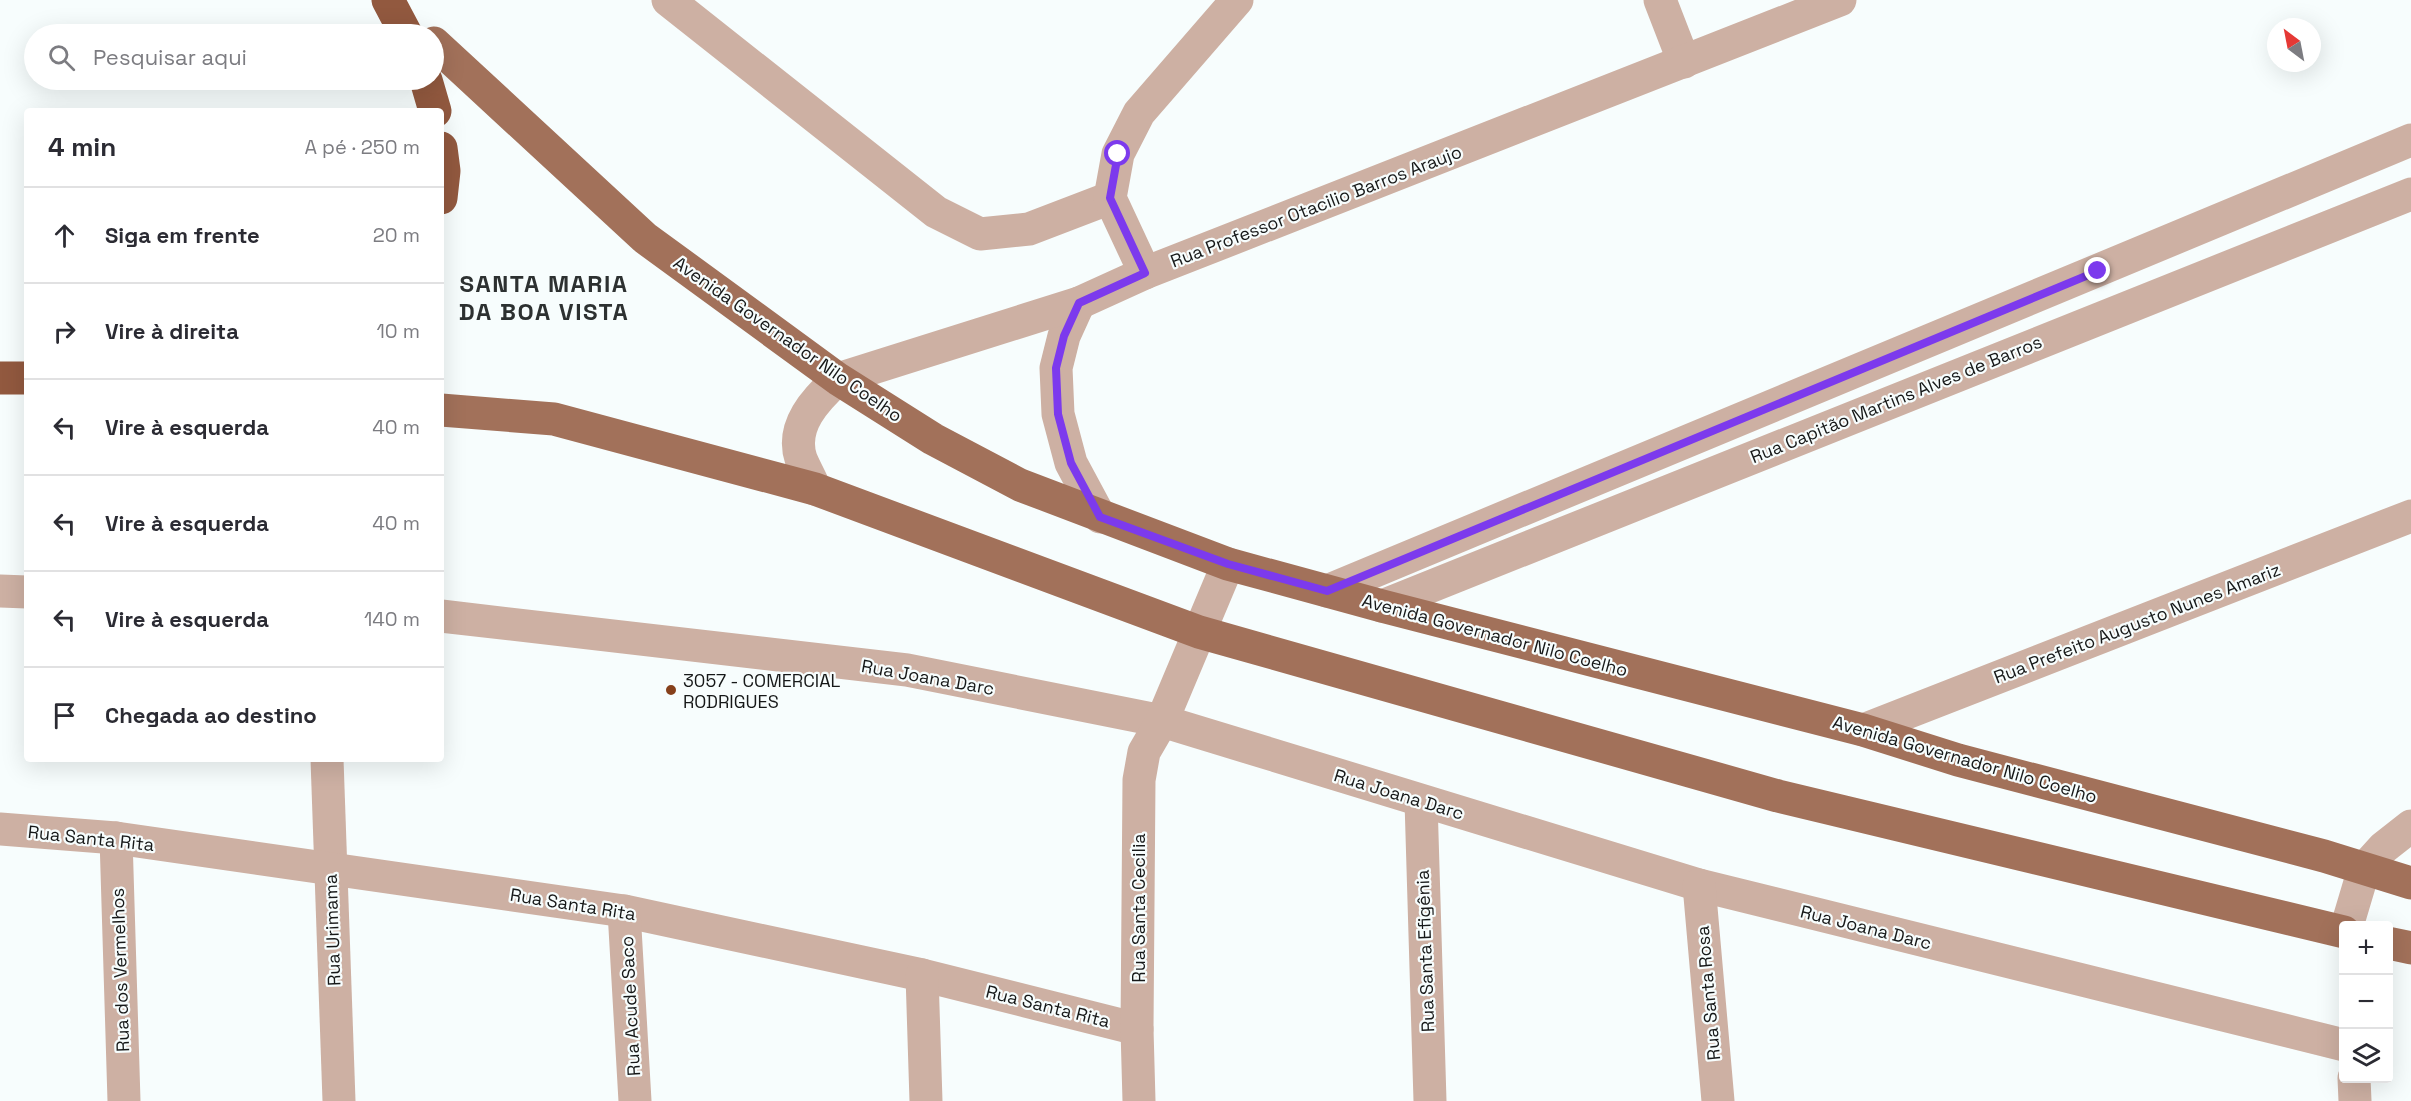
<!DOCTYPE html>
<html lang="pt">
<head>
<meta charset="utf-8">
<style>
  body { margin:0; font-family:"Space Grotesk",sans-serif; background:#f7f7f7; color:#2b2b33 }
  .controls { position:absolute; right:18px; bottom:18px; display:grid; overflow:hidden; border-radius:6px; box-shadow:0 6px 24px #0002 }
  .controls button { width:54px; height:54px; display:grid; place-items:center; padding:0; border:0; border-bottom:2px solid #e1e1e2; background:#fff; color:#2b2b33; font:30px sans-serif }
  .compass { position:absolute; left:2267px; top:18px; width:54px; height:54px; border-radius:50%; background:#fff; box-shadow:0 6px 24px #0002; rotate:328deg }
  .stop { position:absolute; width:18px; height:18px; margin:-14px; border:4px solid #7c3aed; border-radius:50%; background:#fff }
  .stop.end { background:#7c3aed; border-color:#fff; box-shadow:0 2px 6px #0008 }
  .list { margin:0; padding:0; list-style:none }
  h2 { display:flex; justify-content:space-between; align-items:center; height:78px; margin:0; padding:0 24px; font-size:26px }
  h2 small { font-size:20px; font-weight:400; color:#7c7c81 }
  .list li { display:grid; grid-template-columns:39px 1fr auto; gap:18px; align-items:center; box-sizing:border-box; height:96px; padding:0 24px; border-top:2px solid #e1e1e2 }
  .list b { display:block; font-size:22px; white-space:nowrap }
  .list em { font-size:20px; font-style:normal; color:#7c7c81 }
  .icon { flex:none; width:33px; height:33px; fill:none; stroke:currentColor; stroke-width:2; stroke-linecap:round; stroke-linejoin:round }
  .map { position:relative; flex:none; width:2411px; height:1101px; overflow:hidden }
  .search { position:absolute; background:#fff; box-shadow:0 6px 24px #0002; left:24px; top:24px; width:420px; height:66px; display:flex; align-items:center; gap:15px; box-sizing:border-box; padding:0 21px; border-radius:33px; color:#7c7c81; font-size:22px }
  .panel { position:absolute; background:#fff; box-shadow:0 6px 24px #0002; left:24px; top:108px; width:420px; height:654px; border-radius:6px }
  .map>svg:first-child { display:block }
  .lines { fill:none; stroke-linecap:round; stroke-linejoin:round }
  .minor { stroke:#cdb0a3; stroke-width:33 }
  .major { stroke:#a2715a; stroke-width:33 }
  .highway { stroke:#92593f; stroke-width:33 }
  .route { stroke:#7c3aed; stroke-width:8 }
  .poi-dot { fill:#86401b; stroke:#f7fdfd; stroke-width:2 }
  .labels { text-anchor:middle; dominant-baseline:central; stroke-width:4.5; stroke-linejoin:round; paint-order:stroke }
  .street-label { font-size:18px; fill:#161818; stroke:#f7fdfd }
  .poi-label { font-size:18px; fill:#161818; stroke:#f7fdfd; text-anchor:start }
  .district-label { font-size:24px; font-weight:bold; letter-spacing:1.5px; fill:#2d3131; stroke:#f7fdfd }
</style>
</head>
<body>
<div class="map">
<svg width="2411" height="1101" viewBox="0 0 2411 1101">
  <rect width="100%" height="100%" fill="#f7fdfd"/>
  <g class="lines">
    <g class="minor">
      <path d="M668 0 936 212 980 234 1029 229 1110 198"/>
      <path d="M1660 0 1684 62"/>
      <path d="M1145 273 1110 198 1118 154 1139 113 1237 0"/>
      <path d="M1079 303 1064 336 1056 368 1058 414 1071 463 1100 517"/>
      <path d="M815 489C811 479 805 469 801 459 790 426 816 399 838 379L1079 303 1145 273 1840 0"/>
      <path d="M0 591 27 592"/>
      <path d="M1327 591 2411 140"/>
      <path d="M1382 606 2411 194"/>
      <path d="M441 616 907 670 1162 721 1699 885 2344 1045"/>
      <path d="M1863 730 2411 516"/>
      <path d="M327 759 339 1101"/>
      <path d="M1421 801 1430 1101"/>
      <path d="M0 829 116 838 624 911 922 975 1137 1029"/>
      <path d="M116 838 124 1101"/>
      <path d="M1699 885 1718 1101"/>
      <path d="M624 911 635 1101"/>
      <path d="M2347 926 2364 869 2383 848 2411 826"/>
      <path d="M922 975 926 1101"/>
      <path d="M2354 1078 2355 1101"/>
      <path d="M1139 1101 1137 1029 1139 780 1144 752 1162 721 1228 564"/>
    </g>
    <g class="major">
      <path d="M434 43 645 238 838 379 933 439 1020 485 1228 564 1382 606 1863 730 1958 760 2324 856 2411 883"/>
      <path d="M441 410 554 419 815 489 1199 632 1778 796 2344 932"/>
      <path d="M2388 943 2411 948"/>
    </g>
    <g class="highway">
      <path d="M388 0 406 34"/>
      <path d="M426 80 435 111"/>
      <path d="M441 148 444 171 441 198"/>
      <path d="M0 378H27"/>
    </g>
  </g>
  <g class="lines">
    <path class="route" d="M1118 154 1110 198 1145 273 1079 303 1064 336 1056 368 1058 414 1071 463 1100 517 1228 564 1327 591 2098 271"/>
  </g>
  <circle class="poi-dot" cx="671" cy="690" r="6"/>
  <g class="labels">
    <g class="street-label">
      <text transform="translate(1316 206) rotate(-21)">Rua Professor Otacilio Barros Araujo</text>
      <text transform="translate(788 339) rotate(35)">Avenida Governador Nilo Coelho</text>
      <text transform="translate(1896 399) rotate(-22)">Rua Capitão Martins Alves de Barros</text>
      <text transform="translate(2137 623) rotate(-21)">Rua Prefeito Augusto Nunes Amariz</text>
      <text transform="translate(1495 635) rotate(15)">Avenida Governador Nilo Coelho</text>
      <text transform="translate(928 677) rotate(10)">Rua Joana Darc</text>
      <text transform="translate(1965 759) rotate(16)">Avenida Governador Nilo Coelho</text>
      <text transform="translate(1399 794) rotate(17)">Rua Joana Darc</text>
      <text transform="translate(91 838) rotate(6)">Rua Santa Rita</text>
      <text transform="translate(573 904) rotate(9)">Rua Santa Rita</text>
      <text transform="translate(1138 908) rotate(-90)">Rua Santa Cecilia</text>
      <text transform="translate(1866 927) rotate(14)">Rua Joana Darc</text>
      <text transform="translate(332 930) rotate(-92)">Rua Urimama</text>
      <text transform="translate(1425 951) rotate(-92)">Rua Santa Efigênia</text>
      <text transform="translate(120 970) rotate(-92)">Rua dos Vermelhos</text>
      <text transform="translate(1708 993) rotate(-95)">Rua Santa Rosa</text>
      <text transform="translate(630 1006) rotate(-93)">Rua Acude Saco</text>
      <text transform="translate(1048 1006) rotate(14)">Rua Santa Rita</text>
    </g>
    <g class="poi-label">
      <text x="683" y="680">3057 - COMERCIAL<tspan x="683" dy="21">RODRIGUES</tspan></text>
    </g>
    <g class="district-label">
      <text x="544" y="283">SANTA MARIA<tspan x="544" dy="28">DA BOA VISTA</tspan></text>
    </g>
  </g>
</svg>
<div class="controls">
<button>+</button>
<button>−</button>
<button><svg class="icon" aria-label="layers" viewBox="0 0 24 24"><path d="M12 4l9 5-9 5-9-5zM3 14l9 5 9-5"/></svg></button>
</div>
<svg class="compass" viewBox="-18 -18 36 36"><path d="M0-13l5 13h-10z" fill="#e53935"/><path d="M0 13l5-13h-10z" fill="#7c7c81"/></svg>
<div class="stop" style="left:1118px;top:154px"></div>
<div class="stop end" style="left:2098px;top:271px"></div>
<div class="search"><svg class="icon" aria-label="search" viewBox="0 0 24 24"><circle cx="10" cy="10" r="6"/><path d="M15 15l6 6"/></svg>Pesquisar aqui</div>
<section class="panel">
<h2>4 min<small>A pé · 250 m</small></h2>
<ul class="list">
<li><svg class="icon" aria-label="ahead" viewBox="0 0 24 24"><path d="M12 20V5M6 11l6-6 6 6"/></svg><div><b>Siga em frente</b></div><em>20 m</em></li>
<li><svg class="icon" aria-label="right" viewBox="0 0 24 24"><path d="M7 20v-9h11M14 6l5 5-5 5"/></svg><div><b>Vire à direita</b></div><em>10 m</em></li>
<li><svg class="icon" aria-label="left" viewBox="0 0 24 24"><path d="M17 20v-9H6M10 6l-5 5 5 5"/></svg><div><b>Vire à esquerda</b></div><em>40 m</em></li>
<li><svg class="icon" aria-label="left" viewBox="0 0 24 24"><path d="M17 20v-9H6M10 6l-5 5 5 5"/></svg><div><b>Vire à esquerda</b></div><em>40 m</em></li>
<li><svg class="icon" aria-label="left" viewBox="0 0 24 24"><path d="M17 20v-9H6M10 6l-5 5 5 5"/></svg><div><b>Vire à esquerda</b></div><em>140 m</em></li>
<li><svg class="icon" aria-label="arrive" viewBox="0 0 24 24"><path d="M6 21V4h12l-3 4 3 4H6"/></svg><div><b>Chegada ao destino</b></div></li>
</ul>
</section>
</div>
</body>
</html>
